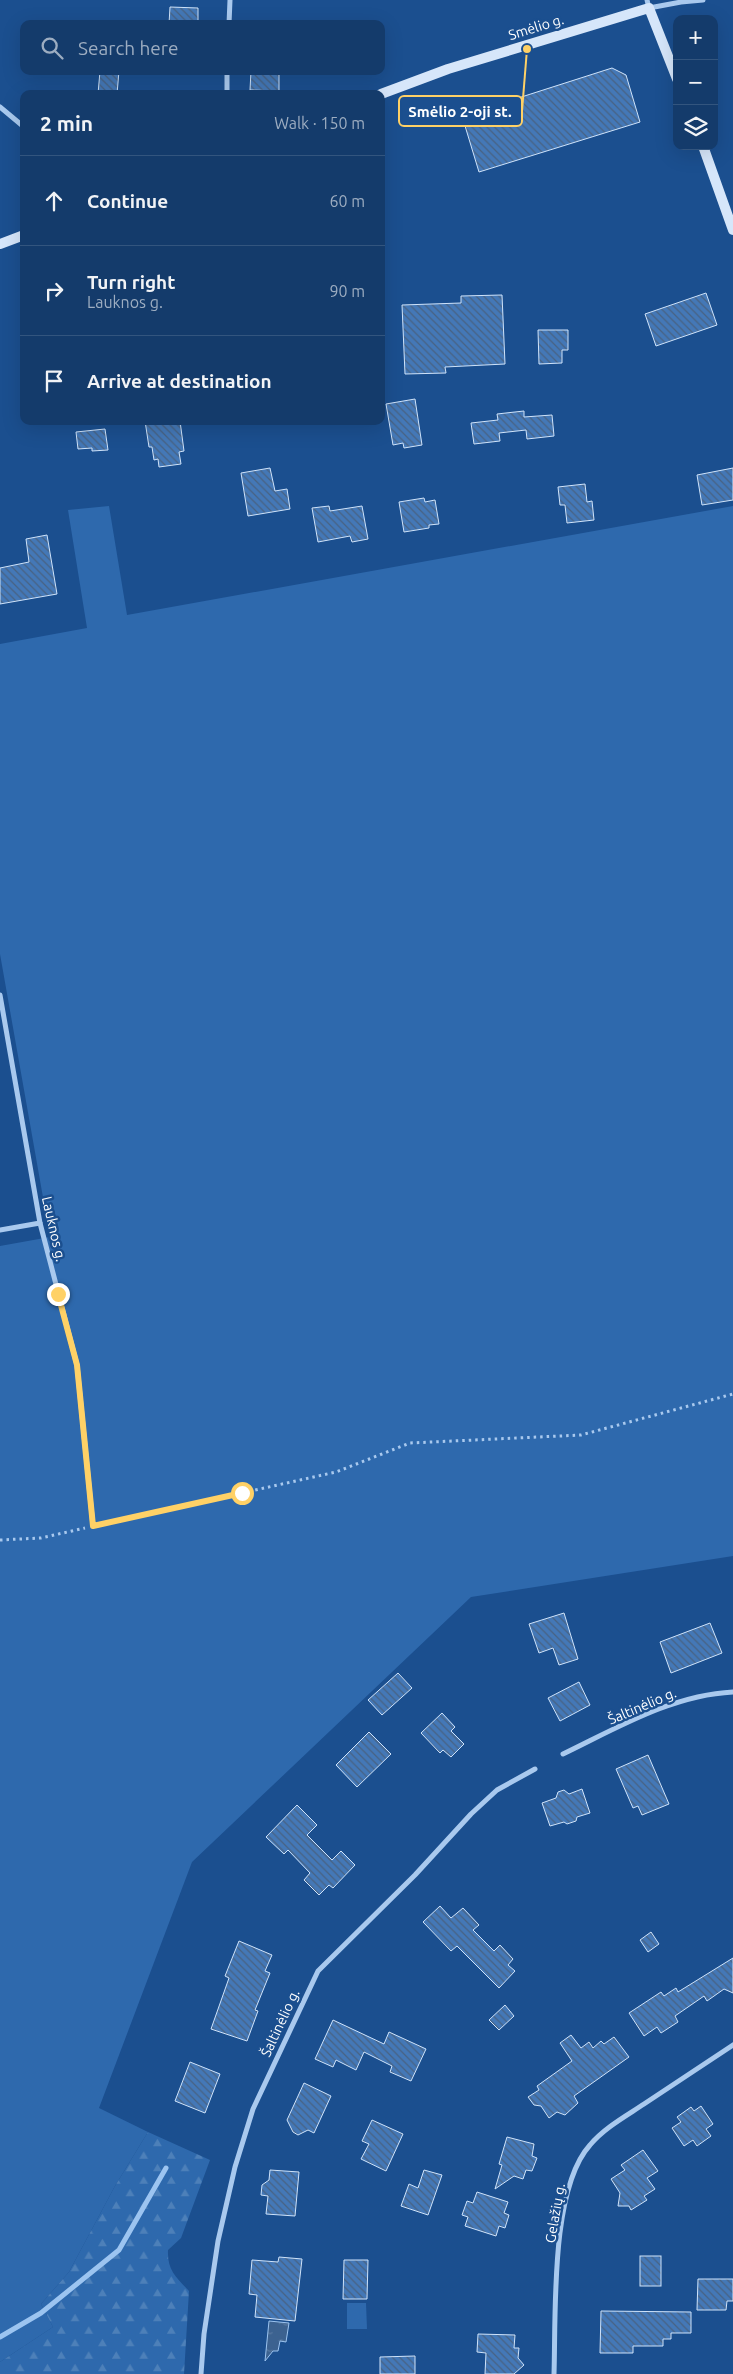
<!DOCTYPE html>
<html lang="en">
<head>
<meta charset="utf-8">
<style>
  body { margin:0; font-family:Ubuntu,sans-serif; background:#214673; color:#f1f3f6 }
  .controls { position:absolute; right:15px; top:15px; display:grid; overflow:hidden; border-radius:10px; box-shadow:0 5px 20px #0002 }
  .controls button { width:45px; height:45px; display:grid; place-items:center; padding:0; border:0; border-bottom:1px solid #33557e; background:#143b6b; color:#f1f3f6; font:25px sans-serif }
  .stop { position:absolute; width:15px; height:15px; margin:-11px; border:4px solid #ffd166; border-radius:50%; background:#fff }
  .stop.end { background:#ffd166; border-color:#fff; box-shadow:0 1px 5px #0008 }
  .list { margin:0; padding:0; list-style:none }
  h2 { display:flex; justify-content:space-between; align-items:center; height:65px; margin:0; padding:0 20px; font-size:21px }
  h2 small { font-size:16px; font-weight:400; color:#9dadc1 }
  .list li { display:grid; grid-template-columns:32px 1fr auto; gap:15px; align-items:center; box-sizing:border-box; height:90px; padding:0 20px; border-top:1px solid #33557e }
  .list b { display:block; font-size:19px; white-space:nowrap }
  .list p { margin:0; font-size:16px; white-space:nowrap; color:#9dadc1 }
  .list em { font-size:16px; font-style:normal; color:#9dadc1 }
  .icon { flex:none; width:28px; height:28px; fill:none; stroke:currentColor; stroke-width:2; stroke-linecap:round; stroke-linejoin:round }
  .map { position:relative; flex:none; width:733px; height:2374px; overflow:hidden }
  .search { position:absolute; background:#143b6b; box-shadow:0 5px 20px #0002; left:20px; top:20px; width:365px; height:55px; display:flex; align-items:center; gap:12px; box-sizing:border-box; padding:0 18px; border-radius:10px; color:#9dadc1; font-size:19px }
  .panel { position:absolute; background:#143b6b; box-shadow:0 5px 20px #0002; left:20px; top:90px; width:365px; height:335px; border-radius:10px }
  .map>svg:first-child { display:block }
  .green { fill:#2e69ad }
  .forest { fill:url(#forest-firs) }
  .water { fill:url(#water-ripples); stroke:#9cc4f0 }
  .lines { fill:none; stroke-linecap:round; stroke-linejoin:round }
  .stream { stroke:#9cc4f0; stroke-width:5 }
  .building { fill:url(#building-back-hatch); stroke:#cfe3fa }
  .path { stroke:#a9c9ee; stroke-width:3; stroke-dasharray:2.5 4; stroke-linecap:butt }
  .street { stroke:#a9c9ee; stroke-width:5 }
  .secondary { stroke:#d6e6fa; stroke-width:10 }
  .route { stroke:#ffd166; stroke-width:6 }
  .labels { text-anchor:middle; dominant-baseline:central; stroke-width:5; stroke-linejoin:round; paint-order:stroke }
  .street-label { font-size:14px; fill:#fff; stroke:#1b4f8f }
  .leader { fill:none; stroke:#ffd166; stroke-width:2 }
  .callout-dot { fill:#ffd166; stroke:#1b4f8f; stroke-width:2 }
  .callout { fill:#1b4f8f; stroke:#ffd166; stroke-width:2 }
  .callout-label { font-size:15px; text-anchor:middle; font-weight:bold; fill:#fff }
</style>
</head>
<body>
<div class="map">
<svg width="733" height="2374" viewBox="0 0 733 2374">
  <defs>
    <pattern id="forest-firs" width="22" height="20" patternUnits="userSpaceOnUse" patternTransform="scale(1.25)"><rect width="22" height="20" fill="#2e69ad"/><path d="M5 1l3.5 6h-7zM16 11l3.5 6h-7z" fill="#4d80b9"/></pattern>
    <pattern id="water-ripples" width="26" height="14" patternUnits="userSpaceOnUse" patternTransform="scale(1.25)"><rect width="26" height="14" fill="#3c6290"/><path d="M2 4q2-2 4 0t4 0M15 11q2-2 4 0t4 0" fill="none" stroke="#597aa1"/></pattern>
    <pattern id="building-back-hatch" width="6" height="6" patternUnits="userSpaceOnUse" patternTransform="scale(1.25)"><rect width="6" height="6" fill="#4478b7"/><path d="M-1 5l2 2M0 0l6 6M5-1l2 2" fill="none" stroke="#486282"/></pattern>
  </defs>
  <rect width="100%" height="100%" fill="#1b4f8f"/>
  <g class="green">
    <path d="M109 506 127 615 733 506V1556L471 1597 192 1862 99 2108 148 2132 115 2186 69 2272 41 2304 53 2327 0 2362V1246L50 1237 0 954V644L87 628 68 510Z"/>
    <path d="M366 2303 367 2329H347V2303Z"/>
  </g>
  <path class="forest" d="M148 2132 210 2160 181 2238 168 2250C167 2270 176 2277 189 2291L184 2374H0V2362L53 2327 41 2304 69 2272 115 2186Z"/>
  <path class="water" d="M269 2321 289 2323 286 2342 280 2341 278 2351H273L265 2361Z"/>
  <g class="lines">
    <path class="stream" d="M0 2337 41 2313 119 2250 166 2168"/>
  </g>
  <g class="building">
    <path d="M170 7 198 8V24H169Z"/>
    <path d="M612 68 626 75 640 122 479 172 462 116Z"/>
    <path d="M100 71H119L117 94H98Z"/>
    <path d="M251 71H279V91L250 90Z"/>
    <path d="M706 293 717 325 656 346 645 314Z"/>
    <path d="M502 295 505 364 445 367 446 373 405 374 402 305 461 303V296Z"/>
    <path d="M538 330H568V350H562V363L539 364Z"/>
    <path d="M415 399 422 445 404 448 403 443 393 445 386 404Z"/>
    <path d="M524 411V417L552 415 554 436 527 439 526 430 499 433 500 441 474 444 471 423 498 420 497 414Z"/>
    <path d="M145 421H180L184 451 179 452 181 464 159 467 158 459 154 460 152 447H149Z"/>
    <path d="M105 429 108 450 92 451V448L78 449 76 432Z"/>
    <path d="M270 468 275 491 287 489 290 509 248 516 241 473Z"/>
    <path d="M733 468V500L702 505 697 475Z"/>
    <path d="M585 484 587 502 592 501 594 520 567 523 565 505H560L558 487Z"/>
    <path d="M424 498 425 502 435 500 439 524 429 525V528L404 532 399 502Z"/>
    <path d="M329 506 330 511 362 506 368 539 352 542 350 536 318 542 312 508Z"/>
    <path d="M47 535 57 594 0 604V568L29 562 26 539Z"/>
    <path d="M564 1613 578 1659 559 1665 553 1648 539 1653 529 1624Z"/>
    <path d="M710 1623 722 1653 671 1673 660 1642Z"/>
    <path d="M398 1673 412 1688 382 1715 368 1700Z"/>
    <path d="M579 1682 590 1705 560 1721 548 1698Z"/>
    <path d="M442 1713 455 1727 451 1731 464 1744 451 1757 443 1750 440 1753 421 1733Z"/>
    <path d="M369 1732 391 1754 357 1787 336 1765Z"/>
    <path d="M648 1755 669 1804 642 1815 638 1806 633 1808 616 1769Z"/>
    <path d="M582 1789 590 1813 577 1817 576 1821 567 1824 564 1822 550 1826 542 1803 556 1798 558 1792 564 1790 569 1794Z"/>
    <path d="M297 1805 317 1825 307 1835 332 1860 341 1851 355 1865 333 1888 329 1885 319 1895 304 1880 310 1873 288 1850 284 1854 266 1837Z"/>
    <path d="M440 1906 451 1918 463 1908 479 1925 473 1930 494 1951 500 1945 513 1959 508 1965 515 1971 499 1988 457 1946 451 1951 423 1922Z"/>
    <path d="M651 1932 659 1944 648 1952 640 1940Z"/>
    <path d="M239 1941 272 1955 265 1971 270 1973 255 2010 258 2011 247 2041 211 2029 229 1978 225 1976Z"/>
    <path d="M733 1958V1993L724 1989 707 2001 704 1996 675 2016 678 2022 661 2033 657 2027 644 2036 629 2013 661 1992 664 1996 676 1988 678 1992Z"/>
    <path d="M505 2005 514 2016 499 2030 489 2020Z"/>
    <path d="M333 2020 384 2044 389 2032 426 2049 411 2081 390 2072 392 2066 364 2052 356 2070 336 2060 333 2067 315 2059Z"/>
    <path d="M571 2035 581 2048 589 2042 593 2048 601 2041 604 2044 614 2037 629 2057 574 2096 578 2103 565 2115 557 2112 549 2118 541 2106 534 2105 528 2097 539 2090 537 2086 572 2061 560 2043Z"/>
    <path d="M190 2062 220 2074 205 2113 175 2101Z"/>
    <path d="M304 2083 331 2096 314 2133 308 2130 298 2135 293 2132 287 2120Z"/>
    <path d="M701 2106 713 2124 706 2129 711 2136 697 2146 693 2140 684 2146 672 2128 681 2122 677 2117 691 2107 694 2111Z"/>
    <path d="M372 2120 403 2134 386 2171 361 2159 369 2144 362 2141Z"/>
    <path d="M507 2137 534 2144 532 2156 537 2158 532 2171 526 2170 523 2179 514 2176 495 2189 502 2165 499 2164Z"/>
    <path d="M643 2150 658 2171 647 2178 655 2189 644 2196 647 2200 631 2210 629 2206H618L620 2193 611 2179 625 2170 621 2165Z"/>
    <path d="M270 2170 299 2172 295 2216 266 2214 268 2196 261 2195 262 2185 269 2180Z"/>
    <path d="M424 2170 442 2175 428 2215 401 2206 409 2184 418 2188Z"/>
    <path d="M477 2192 508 2202 504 2213 509 2215 505 2228 499 2226 496 2236 465 2226 468 2217 462 2215 467 2201 473 2203Z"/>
    <rect x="640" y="2256" width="21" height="30"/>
    <path d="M279 2257 302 2259 295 2321 255 2317 257 2295 249 2294 252 2260 278 2262Z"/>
    <path d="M344 2260H368L367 2299H343Z"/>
    <path d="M698 2279H733V2301H727L726 2310H697Z"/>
    <path d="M601 2311 691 2312V2333H671V2339H663V2346H633V2353H600Z"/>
    <path d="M478 2334 515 2335 514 2348H519L518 2358 524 2365 514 2374H485L486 2353 477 2352Z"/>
    <path d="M415 2356V2374H380V2357Z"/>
  </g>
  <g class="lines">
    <g class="path">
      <path d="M103 1524 336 1472 410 1443 581 1435 733 1394"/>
      <path d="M0 1540 41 1538 85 1528"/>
    </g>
    <g class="street">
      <path d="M647 0 649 8 681 2 703 0"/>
      <path d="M229 24 230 0"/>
      <path d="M227 94V71"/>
      <path d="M0 107 24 127"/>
      <path d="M0 995 40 1223 77 1365 93 1526"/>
      <path d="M0 1230 40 1223"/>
      <path d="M563 1754C617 1728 672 1695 733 1692"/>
      <path d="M201 2374 204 2334 218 2241 235 2167 253 2109 318 1971 415 1875 471 1814 497 1790 535 1769"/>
      <path d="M554 2374C556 2315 550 2189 590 2145 604 2128 626 2116 644 2104 674 2084 703 2065 733 2045"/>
    </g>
    <g class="secondary">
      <path d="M381 94 448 69 649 8 677 79"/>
      <path d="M703 146 733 230"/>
      <path d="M0 244 24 235"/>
    </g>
  </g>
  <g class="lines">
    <path class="route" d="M58 1294 77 1365 93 1526 242 1493"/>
  </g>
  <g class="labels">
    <g class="street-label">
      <text transform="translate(536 27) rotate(-17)">Smėlio g.</text>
      <text transform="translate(54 1229) rotate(77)">Lauknos g.</text>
      <text transform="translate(642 1706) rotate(-23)">Šaltinėlio g.</text>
      <text transform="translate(280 2023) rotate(-65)">Šaltinėlio g.</text>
      <text transform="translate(555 2213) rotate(-80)">Gelažių g.</text>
    </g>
  </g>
  <path class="leader" d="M527 49L522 111"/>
  <circle class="callout-dot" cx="527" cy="49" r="5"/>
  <rect class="callout" x="399" y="96" width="123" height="30" rx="5"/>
  <g class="callout-label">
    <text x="460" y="117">Smėlio 2-oji st.</text>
  </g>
</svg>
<div class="controls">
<button>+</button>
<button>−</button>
<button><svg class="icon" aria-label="layers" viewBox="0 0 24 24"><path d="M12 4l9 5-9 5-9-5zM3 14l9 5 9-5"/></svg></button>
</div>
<div class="stop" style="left:242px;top:1493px"></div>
<div class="stop end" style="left:58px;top:1294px"></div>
<div class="search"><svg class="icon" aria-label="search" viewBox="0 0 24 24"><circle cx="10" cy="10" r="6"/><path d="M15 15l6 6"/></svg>Search here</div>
<section class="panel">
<h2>2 min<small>Walk · 150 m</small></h2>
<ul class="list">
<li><svg class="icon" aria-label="ahead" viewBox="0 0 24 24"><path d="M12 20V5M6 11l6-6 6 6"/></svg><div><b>Continue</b></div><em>60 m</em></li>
<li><svg class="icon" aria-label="right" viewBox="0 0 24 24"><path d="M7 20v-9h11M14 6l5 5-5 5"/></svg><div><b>Turn right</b><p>Lauknos g.</p></div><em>90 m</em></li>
<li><svg class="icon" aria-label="arrive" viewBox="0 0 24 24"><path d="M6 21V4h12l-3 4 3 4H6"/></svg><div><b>Arrive at destination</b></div></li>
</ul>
</section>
</div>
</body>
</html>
